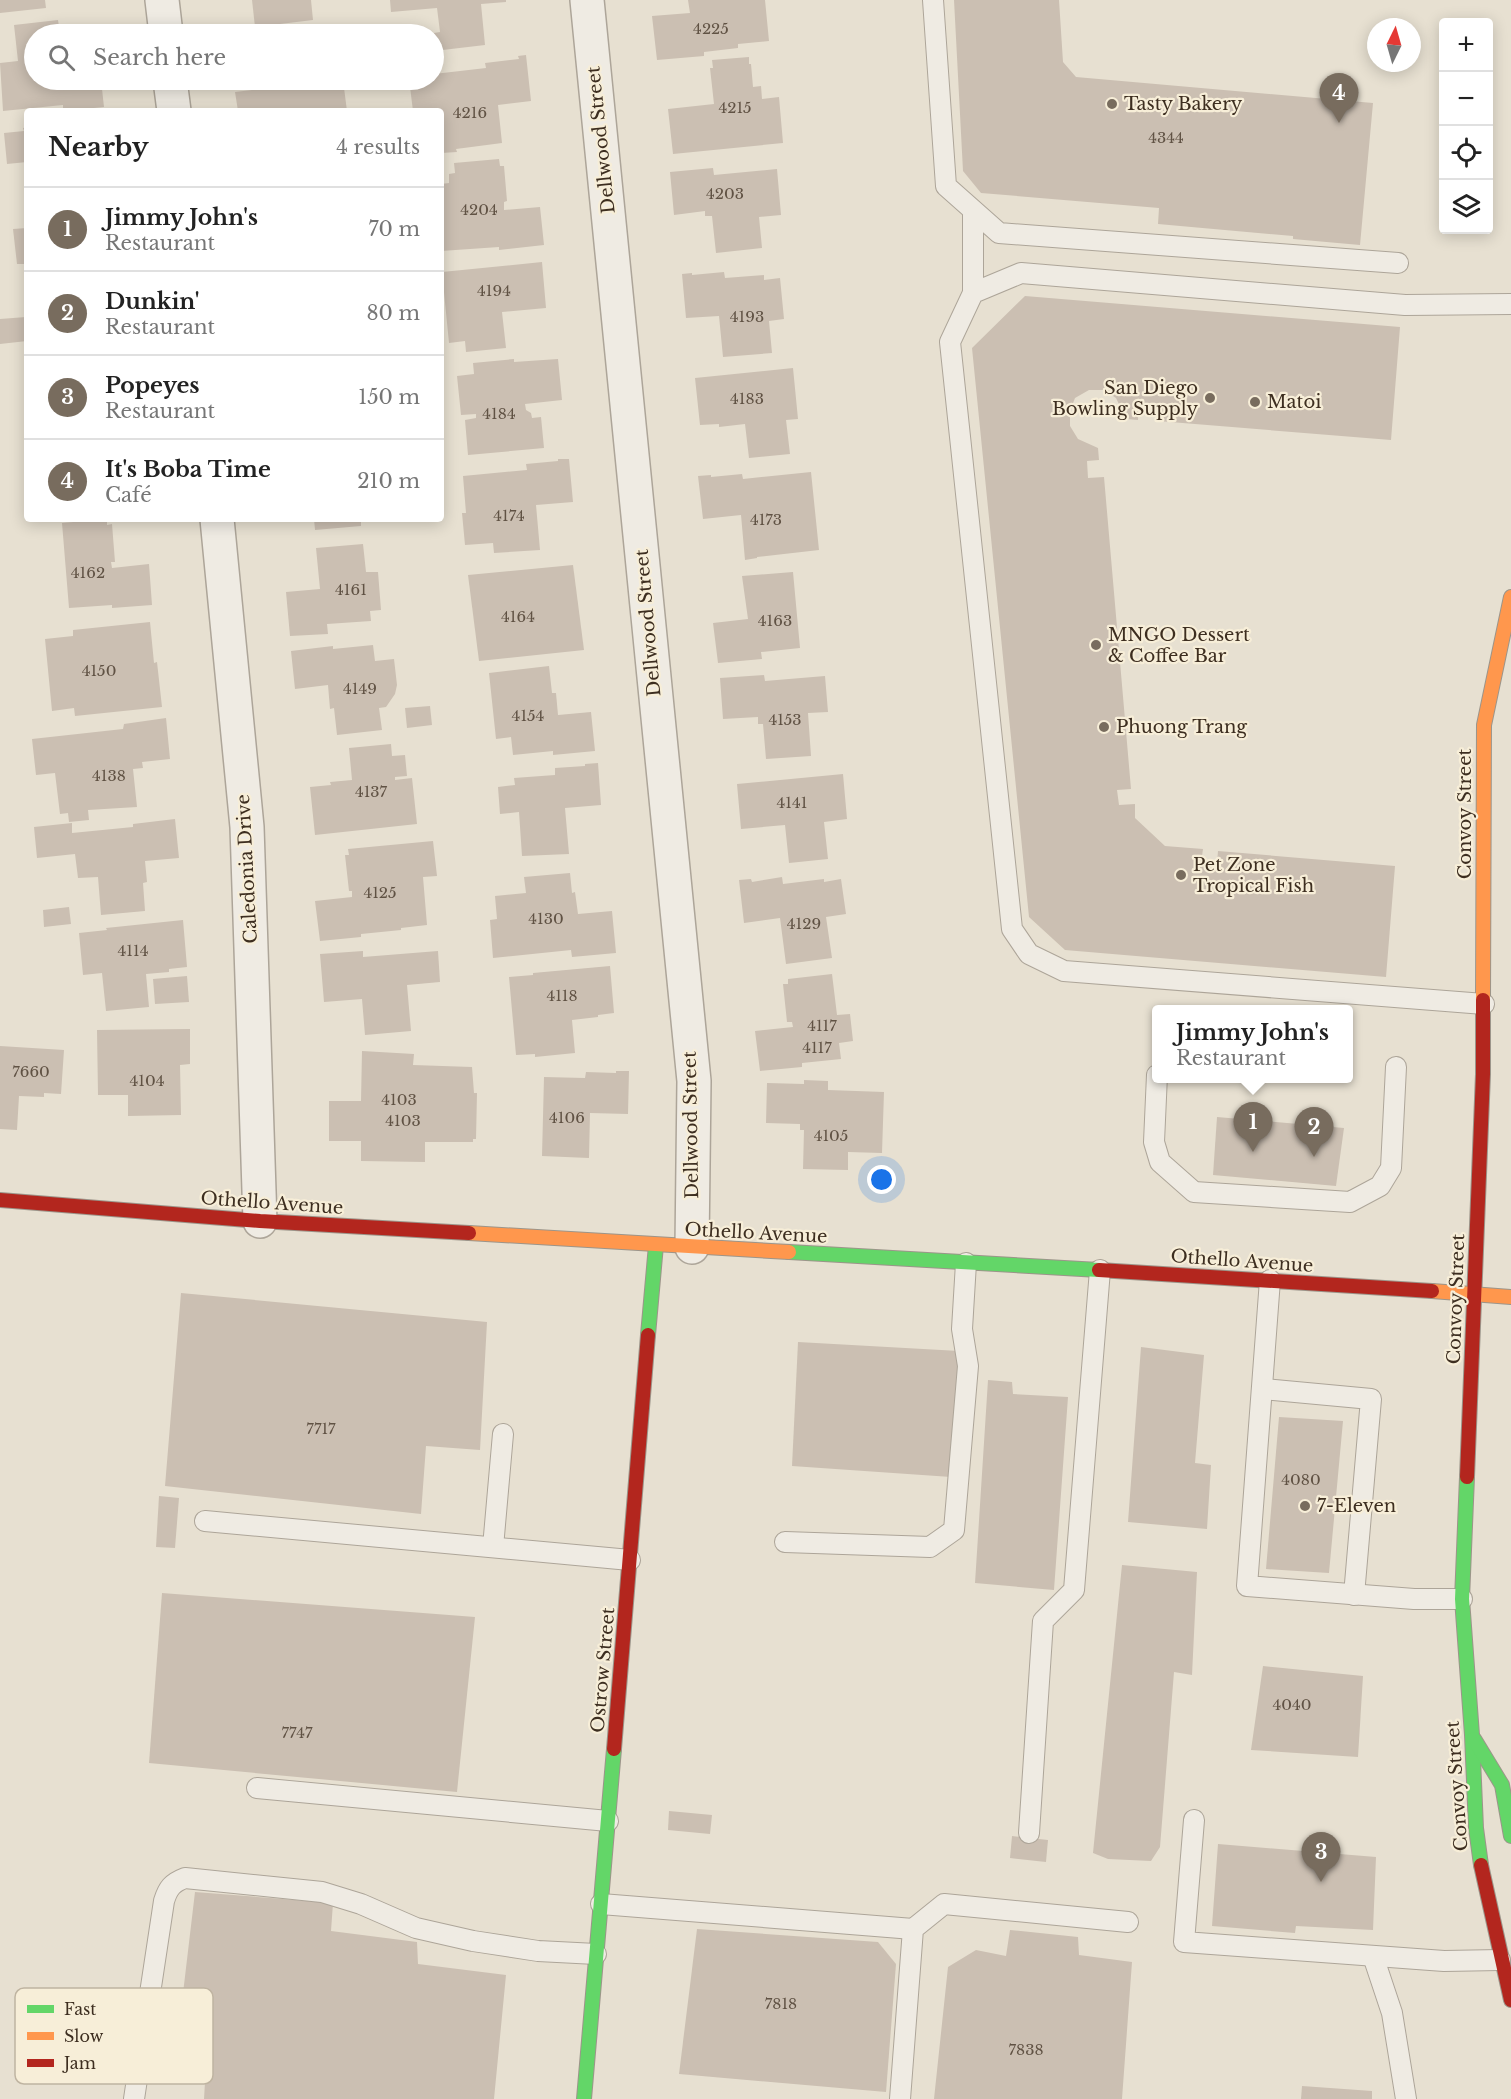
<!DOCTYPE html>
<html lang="en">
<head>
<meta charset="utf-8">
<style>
  body { margin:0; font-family:"Libre Baskerville",serif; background:#f6f6f6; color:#222 }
  .controls { position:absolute; right:18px; top:18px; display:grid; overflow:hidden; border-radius:6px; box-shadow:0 3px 15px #0003 }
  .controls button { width:54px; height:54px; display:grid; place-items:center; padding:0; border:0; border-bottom:2px solid #e0e0e0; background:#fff; color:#222; font:30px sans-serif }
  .compass { position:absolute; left:1367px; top:18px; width:54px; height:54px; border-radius:50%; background:#fff; box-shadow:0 3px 15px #0003; rotate:5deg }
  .you { position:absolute; left:882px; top:1180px; width:21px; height:21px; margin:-15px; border:4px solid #fff; border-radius:50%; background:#1a73e8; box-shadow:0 0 0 9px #1a73e833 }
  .badge { display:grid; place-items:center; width:39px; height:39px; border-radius:50%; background:#786c5e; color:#fff; font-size:20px; font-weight:700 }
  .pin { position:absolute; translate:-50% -50px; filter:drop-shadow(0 2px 3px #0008) }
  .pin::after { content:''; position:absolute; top:32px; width:21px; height:18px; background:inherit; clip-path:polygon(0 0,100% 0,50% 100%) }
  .popup { position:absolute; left:1152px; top:1005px; width:201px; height:78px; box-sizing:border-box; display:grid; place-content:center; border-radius:6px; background:#fff; filter:drop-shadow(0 2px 4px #0005); font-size:20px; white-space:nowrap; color:#767676 }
  .popup b { font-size:22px; color:#222 }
  .popup::after { content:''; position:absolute; left:50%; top:100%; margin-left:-12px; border:12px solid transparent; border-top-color:#fff }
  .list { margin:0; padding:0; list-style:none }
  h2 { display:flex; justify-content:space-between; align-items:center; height:78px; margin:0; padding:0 24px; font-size:26px }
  h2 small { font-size:20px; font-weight:400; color:#767676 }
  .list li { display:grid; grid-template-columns:39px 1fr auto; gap:18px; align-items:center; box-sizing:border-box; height:84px; padding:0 24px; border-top:2px solid #e0e0e0 }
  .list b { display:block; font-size:22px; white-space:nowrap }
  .list p { margin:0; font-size:20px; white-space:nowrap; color:#767676 }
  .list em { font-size:20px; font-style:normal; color:#767676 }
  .icon { flex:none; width:33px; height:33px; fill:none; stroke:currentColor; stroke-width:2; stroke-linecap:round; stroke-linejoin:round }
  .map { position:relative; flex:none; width:1511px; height:2099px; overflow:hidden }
  .search { position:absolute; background:#fff; box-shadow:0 3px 15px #0003; left:24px; top:24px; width:420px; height:66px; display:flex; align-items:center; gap:15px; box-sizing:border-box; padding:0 21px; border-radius:33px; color:#767676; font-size:22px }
  .panel { position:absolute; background:#fff; box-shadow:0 3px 15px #0003; left:24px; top:108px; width:420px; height:414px; border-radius:6px }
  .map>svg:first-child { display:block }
  .building { fill:#cbbfb2 }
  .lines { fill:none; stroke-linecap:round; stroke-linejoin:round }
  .lane-casing { stroke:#ada599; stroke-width:22 }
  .street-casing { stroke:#ada599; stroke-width:36 }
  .fast-casing { stroke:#9c958a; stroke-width:16 }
  .slow-casing { stroke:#9c958a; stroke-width:16 }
  .jam-casing { stroke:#9c958a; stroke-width:16 }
  .lane { stroke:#efebe3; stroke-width:20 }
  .street { stroke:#efebe3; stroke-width:33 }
  .fast { stroke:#63d668; stroke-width:14 }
  .slow { stroke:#ff974d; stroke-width:14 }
  .jam { stroke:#b3261e; stroke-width:14 }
  .poi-dot { fill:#786c5e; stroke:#f7eed8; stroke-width:2 }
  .labels { text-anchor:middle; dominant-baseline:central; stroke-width:4.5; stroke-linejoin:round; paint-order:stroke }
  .number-label { font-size:15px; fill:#605244 }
  .poi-label { font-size:18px; fill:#3d2e20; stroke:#f7eed8; text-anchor:start }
  .street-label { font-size:18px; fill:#3d2e20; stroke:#f7eed8 }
  .key { fill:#f7eed8; stroke:#bfb4a1; stroke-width:1.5 }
  .key-label { font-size:16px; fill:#3d2e20 }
</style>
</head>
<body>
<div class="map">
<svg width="1511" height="2099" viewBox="0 0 1511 2099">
  <rect width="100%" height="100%" fill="#e7e0d1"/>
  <g class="building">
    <path d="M0 0H45L46 8 0 13Z"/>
    <path d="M252 0H311L313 20 255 27Z"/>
    <path d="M390 0H506V2L481 4 485 45 434 51V33L440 32 437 8 391 12Z"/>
    <path d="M688 0H765L769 41 738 44V48L704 52V56L657 60 652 16 690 13Z"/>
    <path d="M954 0H1059L1063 62 1076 77 1373 103 1360 245 1293 239V236L1158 224 1159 208 981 193 963 171Z"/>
    <path d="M58 20 59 27 63 26 64 34H34V80H101L104 107 63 111V105L3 111 0 63 18 61 14 25Z"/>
    <path d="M526 55 531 101 498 105 502 143 456 149 457 152 441 153V111H413L410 87 420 86V80H434V74L486 68 485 63 519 59 518 56Z"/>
    <path d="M749 57V64H751L753 87 761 86 762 99 779 97 783 143 673 154 668 109 714 104 710 68H713L712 60Z"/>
    <path d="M269 80H343L347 111H238L235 92 270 88Z"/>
    <path d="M27 127V162L7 164 4 133 24 131 23 128Z"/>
    <path d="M499 159 500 166H504L507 201 504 202V210L540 207 544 245 499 250V247L441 251V184L449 183V174L455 173 454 163Z"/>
    <path d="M713 168 714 175 777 169 781 215 759 217 762 248 716 253 712 216H705V211L674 215 670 172Z"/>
    <path d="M27 228V264H17L13 229Z"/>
    <path d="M542 262 546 308 502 312 506 348 466 352 465 341 449 343 442 272Z"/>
    <path d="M724 272 725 278 764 275V280L780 278 784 319 769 321 772 353 723 357 719 316 686 318 682 274 692 273V275Z"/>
    <path d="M1025 296 1400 327 1391 440 1158 421 1159 407 1139 405 1138 420 1126 419 1116 398 1104 390H1089L1075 398 1070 411V426L1078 439 1098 448 1099 460 1087 461 1088 478 1104 477 1131 789 1117 790 1119 805 1135 804V818L1165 846 1203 849 1201 863 1217 864 1218 851 1395 866 1386 977 1065 950 1029 917 972 348Z"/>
    <path d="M26 317 27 341 0 344V319Z"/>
    <path d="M514 359V362L558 359 562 400 525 404 526 410 531 413 532 418 541 417 544 448 468 455 465 420 476 418V414L461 415 457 376 474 374 473 363Z"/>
    <path d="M793 368 798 419 786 420 790 454 749 458 745 424 719 427V424L700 425 695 378Z"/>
    <path d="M558 459H569L573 502 536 505 540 550 494 553 493 543 465 545 462 513H466L463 476 527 470 526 464 558 461Z"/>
    <path d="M811 472 819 550 757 557V558L745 560 741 515 703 519 698 476 711 475V477L742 474 743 479Z"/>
    <path d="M107 519V525L112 524 115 562H111L112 568 149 564 152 605 112 608V605L69 608 62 523Z"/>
    <path d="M314 519H361V526L315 530Z"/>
    <path d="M363 544 366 572H378L381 610 370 611 371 621 327 624 328 634 290 636 286 592 320 589 316 548Z"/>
    <path d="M573 565 584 650 479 661 468 575Z"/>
    <path d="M793 572 800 648 761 652 762 659 718 663 713 623 748 619 742 576Z"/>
    <path d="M150 622 154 663 157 662 162 707 75 716 74 708 52 711 45 639 73 636V630Z"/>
    <path d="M373 645 375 661 394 659 397 685 395 694 386 707 379 708 382 730 337 735 334 708 330 709 328 685 295 689 291 651 333 646V649Z"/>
    <path d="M549 666 552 693H556L558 715 591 712 595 751 553 755V751L513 755 511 737 496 739 489 673Z"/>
    <path d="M764 675 765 681 825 676 828 712 808 713 811 756 766 759 763 724H758V717L723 719 720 678Z"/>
    <path d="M430 706 432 725 407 728 405 708Z"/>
    <path d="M166 718 170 759 142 762 143 768 133 769 137 807 88 810 89 820 69 822 68 813 60 814 55 773 36 775 32 739 123 729 124 724Z"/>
    <path d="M391 744 392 756 405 755 407 776 395 777V780L412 778 417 824 315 835 310 787 331 785 330 782 352 780 349 748Z"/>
    <path d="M598 763 601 805 565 808 569 854 522 856 519 812 500 814 498 787 515 785 514 778 555 775V768L585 766V764Z"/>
    <path d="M843 774 847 819 824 822 828 859 789 863 785 825 741 829 737 784Z"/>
    <path d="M175 819 179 858 145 861 147 882 143 883 145 911 101 915 98 877 78 878 75 854 37 858 34 827 72 823V833L133 827V824Z"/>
    <path d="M433 841 437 876 423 877 427 925 401 928V930L361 934V937L320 941 315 901 352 897V891H349L345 855H349L348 849Z"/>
    <path d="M570 873 572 893 575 892 578 914 612 911 616 953 572 957 571 950 493 958 490 920 497 919 495 896 526 893 524 877Z"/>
    <path d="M782 877 783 884 824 879V882L841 879 846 914 826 917 832 958 786 964 780 918 744 923 739 880 751 879 752 882Z"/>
    <path d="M69 907 71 924 44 927 43 910Z"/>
    <path d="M183 920 187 967 169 969V972L146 974 149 1007 106 1011 102 973 83 975 79 933 107 930 106 928Z"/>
    <path d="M363 951V957L438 951 440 982 407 985 411 1031 365 1035 362 999 324 1002 320 954Z"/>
    <path d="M610 966 614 1013 598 1015V1017L572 1020 575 1053 535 1057V1054L516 1055 509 977 533 975V973Z"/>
    <path d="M832 974 837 1015 850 1014 853 1041 839 1043 841 1059 802 1063V1067L760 1071 755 1031 793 1027 792 1022H787L783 984H788V979Z"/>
    <path d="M187 976 189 1002 155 1004 153 979Z"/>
    <path d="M190 1029V1064L180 1065 181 1115 128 1116V1095H98L97 1030Z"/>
    <path d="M0 1046 64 1050 61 1094 44 1093V1097L19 1096 17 1130 0 1129Z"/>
    <path d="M362 1051 414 1054 413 1065 472 1067 474 1093H477L476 1139H473V1142H425V1162L361 1161V1141H329V1101H361Z"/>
    <path d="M616 1071H629L628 1114 590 1113 589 1158 542 1156 544 1077 585 1078 586 1072 616 1073Z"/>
    <path d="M804 1080 828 1081V1090L884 1092 882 1153 848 1152V1170L803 1169 804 1130H800V1124L766 1123 767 1083 804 1084Z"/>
    <path d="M1217 1117 1344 1128 1336 1186 1213 1175Z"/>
    <path d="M181 1293 487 1322 480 1450 426 1446 421 1514 165 1486Z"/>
    <path d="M798 1342 959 1351 951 1477 792 1466Z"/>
    <path d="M1141 1347 1204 1355 1195 1463 1211 1465 1207 1529 1128 1522Z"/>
    <path d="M988 1380 1012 1382 1013 1394 1068 1397 1054 1590 975 1583Z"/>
    <path d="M1279 1417 1343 1421 1329 1573 1266 1569Z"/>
    <path d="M159 1496 179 1498 175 1548 156 1547Z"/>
    <path d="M1122 1565 1197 1572 1192 1675 1174 1672 1160 1847 1151 1861 1108 1859 1093 1853Z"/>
    <path d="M162 1593 475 1617 457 1792 149 1763Z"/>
    <path d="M1263 1666 1363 1676 1358 1757 1251 1750Z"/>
    <path d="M669 1811 712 1815 710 1834 668 1830Z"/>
    <path d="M1012 1836 1048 1840 1046 1862 1010 1858Z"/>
    <path d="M1218 1844 1376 1857 1373 1930 1296 1926 1295 1933 1212 1926Z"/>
    <path d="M195 1892 333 1903 331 1931 417 1942 418 1964 506 1975 494 2099H204L207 2049 177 2044Z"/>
    <path d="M697 1929 878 1942 896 1964 886 2092 679 2074Z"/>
    <path d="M1010 1930 1078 1937 1079 1955 1132 1962 1122 2099H934L948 1967 976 1950 1006 1956Z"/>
    <path d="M1302 2086 1372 2091V2099H1301Z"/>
  </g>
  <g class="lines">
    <defs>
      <g id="lane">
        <path d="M933 0 946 186 999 233 1398 263"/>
        <path d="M973 293V211"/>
        <path d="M1484 1004 1064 971 1029 954 1012 929 950 342 973 293 1021 273 1405 305 1511 304"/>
        <path d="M1157 1075 1154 1142 1160 1162 1194 1192 1350 1202 1380 1186 1391 1168 1396 1067"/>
        <path d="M1270 1280 1247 1586 1414 1599H1462"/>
        <path d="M1263 1389 1371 1399 1354 1595"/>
        <path d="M205 1521 630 1560"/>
        <path d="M785 1542 930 1547 954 1530 968 1366 962 1329 966 1263"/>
        <path d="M493 1547 503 1434"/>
        <path d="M257 1788 608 1821"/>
        <path d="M1194 1820 1184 1942 1444 1961 1500 1960"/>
        <path d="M1029 1833 1043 1621 1074 1590 1100 1270"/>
        <path d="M601 1904 913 1929"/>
        <path d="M1373 1956 1392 2013 1406 2099"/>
        <path d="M134 2099 164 1901C168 1888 172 1883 185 1878L322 1892 361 1904 416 1928 473 1941 538 1951 596 1954"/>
        <path d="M900 2099 913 1929 944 1904 1128 1922"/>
      </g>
      <g id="street">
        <path d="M162 0 166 34"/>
        <path d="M587 0 694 1081 692 1247"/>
        <path d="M170 80 174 111"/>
        <path d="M217 519 247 827 260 1221"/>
      </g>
      <g id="fast">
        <path d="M789 1252 1099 1270"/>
        <path d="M648 1335 656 1245"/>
        <path d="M1467 1477 1462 1599 1472 1735 1476 1828 1481 1865"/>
        <path d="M1474 1739 1502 1785 1511 1836"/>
        <path d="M584 2099 614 1749"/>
      </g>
      <g id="slow">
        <path d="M1483 1000 1484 725 1511 597"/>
        <path d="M469 1233 789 1252"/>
        <path d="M1432 1291 1511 1297"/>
      </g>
      <g id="jam">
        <path d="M0 1200 260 1221 469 1233"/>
        <path d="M1099 1270 1432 1291"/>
        <path d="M1467 1477 1483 1074V1000"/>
        <path d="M614 1749 648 1335"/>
        <path d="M1481 1865 1511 2000"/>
      </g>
    </defs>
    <use href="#lane" class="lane-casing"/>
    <use href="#street" class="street-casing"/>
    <use href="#fast" class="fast-casing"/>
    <use href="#slow" class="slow-casing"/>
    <use href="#jam" class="jam-casing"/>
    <use href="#lane" class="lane"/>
    <use href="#street" class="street"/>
    <use href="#fast" class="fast"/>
    <use href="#slow" class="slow"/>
    <use href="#jam" class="jam"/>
  </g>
  <g class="poi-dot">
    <circle cx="1112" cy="104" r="6"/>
    <circle cx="1210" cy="398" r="6"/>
    <circle cx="1255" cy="402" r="6"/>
    <circle cx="1096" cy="645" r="6"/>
    <circle cx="1104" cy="727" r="6"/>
    <circle cx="1181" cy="875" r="6"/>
    <circle cx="1305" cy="1506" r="6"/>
  </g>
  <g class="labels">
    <g class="number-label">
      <text x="711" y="28">4225</text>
      <text x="735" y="107">4215</text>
      <text x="470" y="112">4216</text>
      <text x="1166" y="137">4344</text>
      <text x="725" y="193">4203</text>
      <text x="479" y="209">4204</text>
      <text x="494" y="290">4194</text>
      <text x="747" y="316">4193</text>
      <text x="747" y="398">4183</text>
      <text x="499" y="413">4184</text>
      <text x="509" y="515">4174</text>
      <text x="766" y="519">4173</text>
      <text x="88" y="572">4162</text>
      <text x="351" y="589">4161</text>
      <text x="518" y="616">4164</text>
      <text x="775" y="620">4163</text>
      <text x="99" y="670">4150</text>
      <text x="360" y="688">4149</text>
      <text x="528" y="715">4154</text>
      <text x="785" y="719">4153</text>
      <text x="109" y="775">4138</text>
      <text x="371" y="791">4137</text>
      <text x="792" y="802">4141</text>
      <text x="380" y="892">4125</text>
      <text x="546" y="918">4130</text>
      <text x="804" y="923">4129</text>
      <text x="133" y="950">4114</text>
      <text x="562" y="995">4118</text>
      <text x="822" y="1025">4117</text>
      <text x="817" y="1047">4117</text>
      <text x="31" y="1071">7660</text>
      <text x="147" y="1080">4104</text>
      <text x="399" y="1099">4103</text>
      <text x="567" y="1117">4106</text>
      <text x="403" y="1120">4103</text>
      <text x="831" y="1135">4105</text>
      <text x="321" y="1428">7717</text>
      <text x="1301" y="1479">4080</text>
      <text x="1292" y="1704">4040</text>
      <text x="297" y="1732">7747</text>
      <text x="781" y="2003">7818</text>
      <text x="1026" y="2049">7838</text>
    </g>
    <g class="poi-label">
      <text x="1124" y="104">Tasty Bakery</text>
      <text x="1198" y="388" text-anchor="end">San Diego<tspan x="1198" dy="21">Bowling Supply</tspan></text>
      <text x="1267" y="402">Matoi</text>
      <text x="1108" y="635">MNGO Dessert<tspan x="1108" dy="21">&amp; Coffee Bar</tspan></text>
      <text x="1116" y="727">Phuong Trang</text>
      <text x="1193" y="865">Pet Zone<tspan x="1193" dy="21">Tropical Fish</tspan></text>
      <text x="1317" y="1506">7-Eleven</text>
    </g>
    <g class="street-label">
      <text transform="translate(601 140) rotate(-96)">Dellwood Street</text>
      <text transform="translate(648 623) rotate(-95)">Dellwood Street</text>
      <text transform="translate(1465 814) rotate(-90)">Convoy Street</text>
      <text transform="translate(247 869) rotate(-93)">Caledonia Drive</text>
      <text transform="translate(691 1125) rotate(-91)">Dellwood Street</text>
      <text transform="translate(272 1203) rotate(4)">Othello Avenue</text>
      <text transform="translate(756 1233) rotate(3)">Othello Avenue</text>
      <text transform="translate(1242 1261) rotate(4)">Othello Avenue</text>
      <text transform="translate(1456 1299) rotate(-88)">Convoy Street</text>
      <text transform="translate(603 1670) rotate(-85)">Ostrow Street</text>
      <text transform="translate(1457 1786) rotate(-94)">Convoy Street</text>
    </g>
  </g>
  <rect x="15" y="1988" width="198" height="96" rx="9" class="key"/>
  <rect x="27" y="2005" width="27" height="8" fill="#63d668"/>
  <rect x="27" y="2032" width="27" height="8" fill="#ff974d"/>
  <rect x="27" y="2059" width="27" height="8" fill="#b3261e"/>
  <g class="key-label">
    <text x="64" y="2015">Fast</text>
    <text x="64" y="2042">Slow</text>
    <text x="64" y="2069">Jam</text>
  </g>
</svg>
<div class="controls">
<button>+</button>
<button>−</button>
<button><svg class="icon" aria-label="locate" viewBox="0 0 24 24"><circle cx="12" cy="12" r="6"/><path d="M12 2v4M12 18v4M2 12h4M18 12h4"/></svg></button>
<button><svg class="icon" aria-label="layers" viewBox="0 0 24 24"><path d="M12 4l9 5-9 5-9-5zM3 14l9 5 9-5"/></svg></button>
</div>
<svg class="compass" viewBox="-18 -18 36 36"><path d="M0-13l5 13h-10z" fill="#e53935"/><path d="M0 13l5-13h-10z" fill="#767676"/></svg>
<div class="you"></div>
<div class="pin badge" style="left:1253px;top:1152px">1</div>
<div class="popup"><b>Jimmy John's</b>Restaurant</div>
<div class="pin badge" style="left:1314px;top:1157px">2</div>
<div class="pin badge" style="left:1321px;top:1882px">3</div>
<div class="pin badge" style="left:1339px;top:123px">4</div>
<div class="search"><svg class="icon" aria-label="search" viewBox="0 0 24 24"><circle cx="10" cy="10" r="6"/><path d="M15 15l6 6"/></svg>Search here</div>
<section class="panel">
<h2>Nearby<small>4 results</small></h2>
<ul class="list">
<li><span class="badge">1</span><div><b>Jimmy John's</b><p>Restaurant</p></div><em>70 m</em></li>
<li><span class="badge">2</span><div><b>Dunkin'</b><p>Restaurant</p></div><em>80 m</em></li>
<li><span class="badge">3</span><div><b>Popeyes</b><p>Restaurant</p></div><em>150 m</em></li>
<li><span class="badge">4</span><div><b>It's Boba Time</b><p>Café</p></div><em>210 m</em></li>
</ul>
</section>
</div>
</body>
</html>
